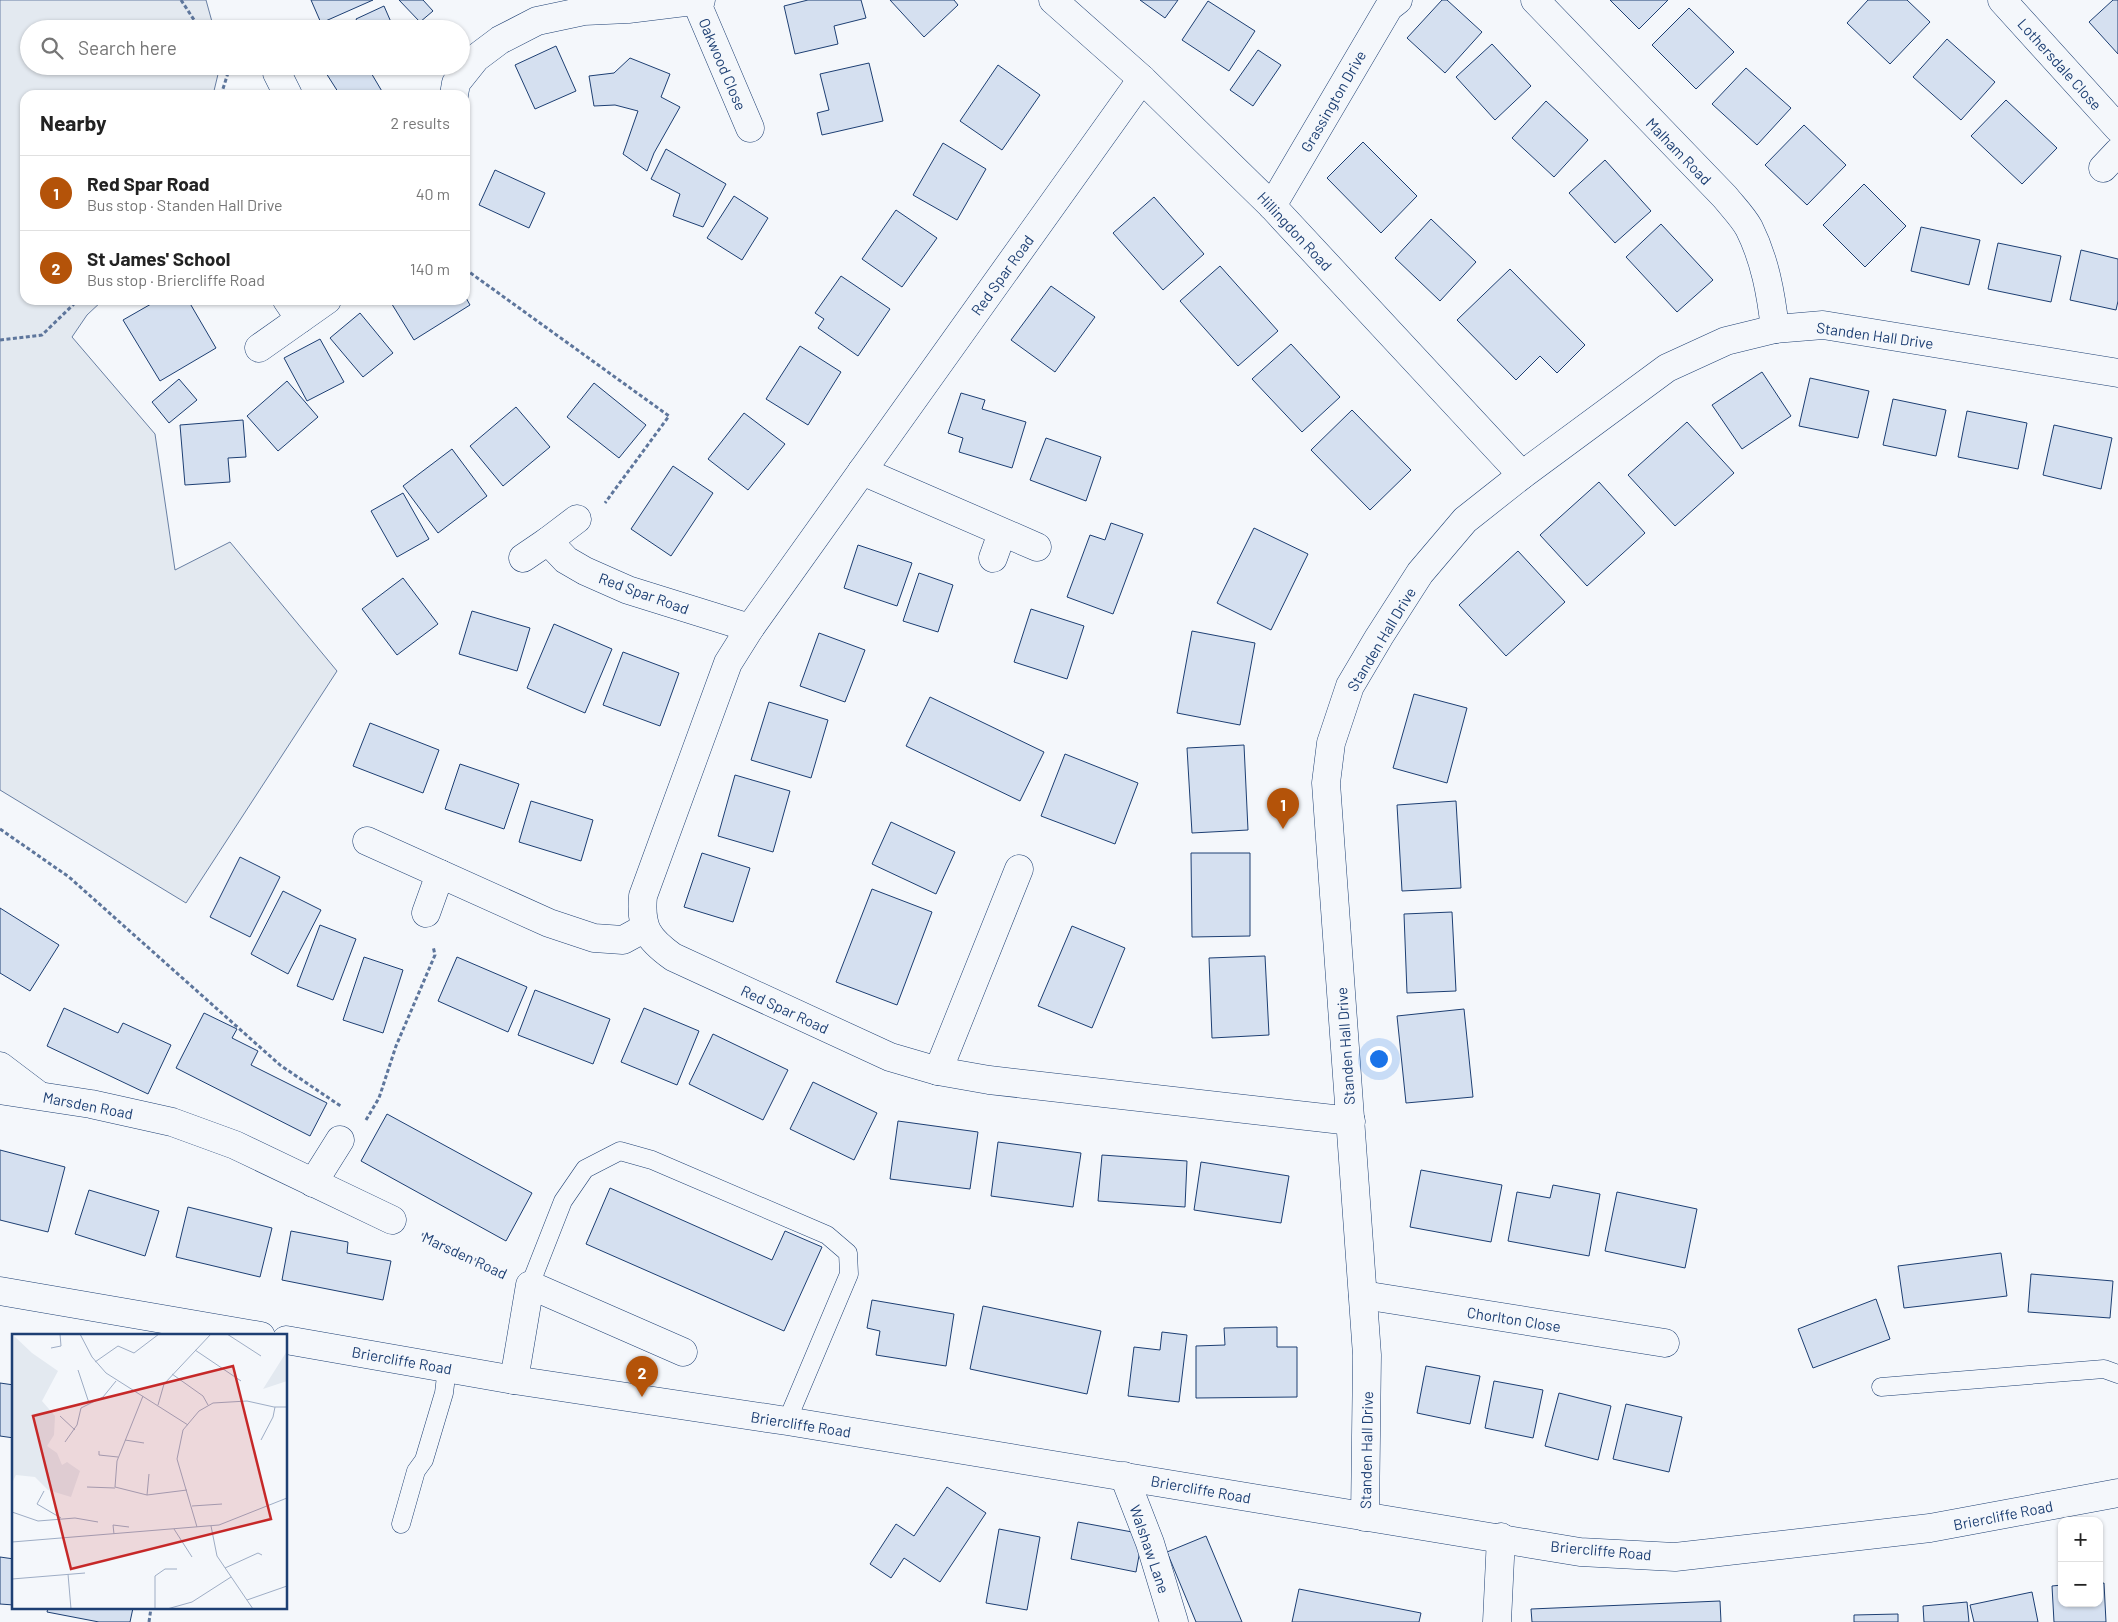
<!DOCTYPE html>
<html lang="en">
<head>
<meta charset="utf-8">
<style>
  body { margin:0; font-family:Barlow,sans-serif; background:#f2f2f2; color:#222 }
  .controls { position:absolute; right:15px; bottom:15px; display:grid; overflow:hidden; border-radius:10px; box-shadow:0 1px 4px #0004 }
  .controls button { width:45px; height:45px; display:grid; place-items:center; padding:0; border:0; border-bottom:1px solid #e0e0e0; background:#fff; color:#222; font:25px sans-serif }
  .you { position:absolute; left:1378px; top:1058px; width:18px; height:18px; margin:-12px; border:4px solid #fff; border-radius:50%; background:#1a73e8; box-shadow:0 0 0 8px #1a73e833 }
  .badge { display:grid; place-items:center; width:32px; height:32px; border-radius:50%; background:#b45309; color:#fff; font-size:16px; font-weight:700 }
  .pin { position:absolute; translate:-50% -41px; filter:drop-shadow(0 1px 2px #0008) }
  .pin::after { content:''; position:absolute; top:26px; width:18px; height:15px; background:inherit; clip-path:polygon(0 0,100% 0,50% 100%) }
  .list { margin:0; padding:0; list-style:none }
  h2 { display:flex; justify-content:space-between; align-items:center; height:65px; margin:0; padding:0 20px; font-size:21px }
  h2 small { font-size:16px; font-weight:400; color:#767676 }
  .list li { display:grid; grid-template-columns:32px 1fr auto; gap:15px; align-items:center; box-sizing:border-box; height:75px; padding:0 20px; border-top:1px solid #e0e0e0 }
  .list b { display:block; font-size:19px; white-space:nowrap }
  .list p { margin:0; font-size:16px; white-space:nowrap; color:#767676 }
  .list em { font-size:16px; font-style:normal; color:#767676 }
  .icon { flex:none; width:28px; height:28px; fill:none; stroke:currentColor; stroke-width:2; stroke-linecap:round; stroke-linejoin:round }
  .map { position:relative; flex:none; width:2118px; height:1622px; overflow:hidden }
  .search { position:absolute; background:#fff; box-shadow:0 1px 4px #0004; left:20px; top:20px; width:450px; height:55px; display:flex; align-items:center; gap:12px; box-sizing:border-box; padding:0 18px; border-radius:28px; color:#767676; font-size:19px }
  .panel { position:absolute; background:#fff; box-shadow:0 1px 4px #0004; left:20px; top:90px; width:450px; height:215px; border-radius:15px }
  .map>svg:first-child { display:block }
  .green { fill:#e3e9f0; stroke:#687fa3 }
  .building { fill:#d5e0f0; stroke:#1d3f73 }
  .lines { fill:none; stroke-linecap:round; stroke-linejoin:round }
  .lane-casing { stroke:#1d3f73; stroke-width:19 }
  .street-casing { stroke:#1d3f73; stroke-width:29 }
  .secondary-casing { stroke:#1d3f73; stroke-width:29 }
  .path { stroke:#5e769c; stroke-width:3; stroke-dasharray:4 2.5; stroke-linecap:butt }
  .lane { stroke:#f4f7fb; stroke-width:18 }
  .street { stroke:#f4f7fb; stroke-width:28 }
  .secondary { stroke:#f4f7fb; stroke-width:28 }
  .labels { text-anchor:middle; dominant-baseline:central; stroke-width:4; stroke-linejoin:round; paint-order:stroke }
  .street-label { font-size:15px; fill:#1d3f73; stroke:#f4f7fb }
  .inset-road { fill:none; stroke:#9eadc5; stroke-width:1 }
  .view { fill:#c62828; fill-opacity:0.15; stroke:#c62828; stroke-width:2.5 }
  .inset-edge { fill:none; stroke:#1d3f73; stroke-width:2.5 }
</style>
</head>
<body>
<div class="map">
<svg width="2118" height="1622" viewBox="0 0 2118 1622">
  <rect width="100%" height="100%" fill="#f4f7fb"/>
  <path class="green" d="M0 0H206L214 29H29V66H220L213 95H25V300H103L87 315 72 337 155 434 175 570 230 542 337 671 186 903 0 790Z"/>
  <g class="building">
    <path d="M311 0H373L321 23Z"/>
    <path d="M399 0H423L433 11 420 22Z"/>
    <path d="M808 0H861L866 18 834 26 838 44 795 54 784 6Z"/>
    <path d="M890 0H954L958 5 924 37Z"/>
    <path d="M1140 0H1178L1165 18Z"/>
    <path d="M1442 0H1447L1482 32 1445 73 1407 38Z"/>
    <path d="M1610 0H1668L1639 29Z"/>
    <path d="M1868 0H1907L1930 22 1890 64 1847 23Z"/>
    <path d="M2113 0H2118V54L2089 22Z"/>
    <path d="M1208 1 1255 31 1229 71 1182 40Z"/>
    <path d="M384 6 394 29H361L356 19Z"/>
    <path d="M1689 8 1734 52 1696 89 1652 45Z"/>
    <path d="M1947 39 1995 82 1961 120 1913 77Z"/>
    <path d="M1492 44 1531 86 1495 120 1456 77Z"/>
    <path d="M556 46 576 91 535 109 515 65Z"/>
    <path d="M1258 50 1281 65 1253 106 1230 90Z"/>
    <path d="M630 58 670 74 661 97 680 107 654 153 647 171 623 154 638 111 615 105 594 106 589 76 614 73Z"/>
    <path d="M869 63 883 121 822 135 817 113 829 110 820 74Z"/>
    <path d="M998 65 1040 95 1002 150 960 121Z"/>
    <path d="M336 66H367L383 93 379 95H340L326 73Z"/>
    <path d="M1746 68 1791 108 1757 145 1712 104Z"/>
    <path d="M2006 100 2057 148 2022 184 1971 136Z"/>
    <path d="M1546 101 1588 140 1554 177 1512 138Z"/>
    <path d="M1804 125 1846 165 1807 205 1765 165Z"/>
    <path d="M1363 142 1417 196 1381 233 1327 178Z"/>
    <path d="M943 143 986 169 957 220 913 195Z"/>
    <path d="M666 149 726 184 703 227 673 216 680 194 651 179Z"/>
    <path d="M1605 160 1651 211 1615 243 1569 193Z"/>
    <path d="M495 170 545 193 529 228 479 205Z"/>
    <path d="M1864 184 1906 226 1865 267 1823 225Z"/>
    <path d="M734 196 768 218 742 260 707 238Z"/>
    <path d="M1154 197 1204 254 1163 290 1113 233Z"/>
    <path d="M896 210 937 238 902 287 862 259Z"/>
    <path d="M1431 219 1476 262 1440 301 1395 258Z"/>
    <path d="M1661 224 1713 280 1677 312 1626 257Z"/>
    <path d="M1921 227 1980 240 1969 285 1911 271Z"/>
    <path d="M1998 243 2061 256 2051 302 1988 289Z"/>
    <path d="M2081 250 2118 259V301L2116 310 2070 300Z"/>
    <path d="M1220 266 1278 331 1238 366 1180 301Z"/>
    <path d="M1510 269 1585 345 1557 373 1540 356 1516 380 1457 320Z"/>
    <path d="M841 276 890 309 858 356 818 328 824 319 815 313Z"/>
    <path d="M1051 286 1095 317 1055 372 1011 340Z"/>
    <path d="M465 296 470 305 414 340 390 301 465 300Z"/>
    <path d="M158 300H188L216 348 160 381 123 320Z"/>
    <path d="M360 313 393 353 363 377 330 338Z"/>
    <path d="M320 339 344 382 307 401 284 358Z"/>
    <path d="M1291 344 1340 397 1302 432 1252 379Z"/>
    <path d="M800 346 841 372 808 425 766 399Z"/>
    <path d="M1762 372 1791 416 1742 449 1712 405Z"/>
    <path d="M1810 378 1869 391 1858 438 1799 426Z"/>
    <path d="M179 379 197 400 169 423 152 402Z"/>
    <path d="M287 381 318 417 278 451 247 416Z"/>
    <path d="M594 383 646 425 619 458 567 417Z"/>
    <path d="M961 393 985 400 982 409 1026 422 1012 468 959 452 963 438 948 433Z"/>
    <path d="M1893 399 1946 410 1936 456 1883 445Z"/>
    <path d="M516 407 550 447 503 486 470 446Z"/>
    <path d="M1352 410 1411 470 1370 510 1311 450Z"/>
    <path d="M1967 411 2027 423 2018 469 1958 457Z"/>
    <path d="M744 413 785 444 748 490 708 459Z"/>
    <path d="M243 420 246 457 228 458 230 482 185 485 180 425Z"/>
    <path d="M1687 422 1734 473 1675 526 1628 475Z"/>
    <path d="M2054 425 2112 438 2101 489 2043 475Z"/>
    <path d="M1046 438 1101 457 1086 501 1030 480Z"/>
    <path d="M452 449 487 496 438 533 403 486Z"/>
    <path d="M673 466 713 493 671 556 631 529Z"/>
    <path d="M1599 482 1645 533 1587 586 1540 535Z"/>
    <path d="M403 493 429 539 397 557 371 511Z"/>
    <path d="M1111 523 1143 534 1113 614 1067 597 1090 535 1105 540Z"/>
    <path d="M1254 528 1308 554 1271 630 1217 603Z"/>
    <path d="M858 545 912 563 897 606 844 588Z"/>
    <path d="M1518 551 1565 602 1506 656 1459 605Z"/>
    <path d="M919 573 953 585 938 632 903 621Z"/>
    <path d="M403 578 438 624 397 655 362 609Z"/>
    <path d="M1031 609 1084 626 1067 679 1014 662Z"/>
    <path d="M472 611 530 628 517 671 459 654Z"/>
    <path d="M554 624 612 649 585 713 527 688Z"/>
    <path d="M1192 631 1255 643 1240 725 1177 713Z"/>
    <path d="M819 633 865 650 845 702 800 686Z"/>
    <path d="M623 652 679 673 660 726 603 705Z"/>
    <path d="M1414 694 1467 708 1447 783 1393 768Z"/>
    <path d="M930 697 1044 752 1020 801 906 746Z"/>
    <path d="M769 702 828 720 811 778 751 760Z"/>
    <path d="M370 723 439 750 423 793 353 766Z"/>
    <path d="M1244 745 1248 830 1192 833 1187 748Z"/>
    <path d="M1065 754 1138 783 1115 844 1041 816Z"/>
    <path d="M460 764 519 784 504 829 445 809Z"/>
    <path d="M735 775 790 791 773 852 718 836Z"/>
    <path d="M531 801 593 820 581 861 519 842Z"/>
    <path d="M1456 801 1461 888 1402 891 1397 805Z"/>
    <path d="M891 822 955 852 936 894 872 864Z"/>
    <path d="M702 853 750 868 733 922 684 907Z"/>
    <path d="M1191 853H1250V936L1192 937Z"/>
    <path d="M240 857 280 877 250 937 210 917Z"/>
    <path d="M872 889 932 912 897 1005 836 982Z"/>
    <path d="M283 891 321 910 288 974 251 954Z"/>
    <path d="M0 908 59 945 30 991 0 973Z"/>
    <path d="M1452 912 1456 991 1407 993 1404 914Z"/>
    <path d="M320 925 356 939 333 1000 297 986Z"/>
    <path d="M1072 926 1125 948 1092 1028 1038 1006Z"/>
    <path d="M1265 956 1269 1035 1212 1038 1209 958Z"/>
    <path d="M364 957 403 970 383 1033 343 1020Z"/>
    <path d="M457 957 527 987 508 1032 438 1001Z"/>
    <path d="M535 990 610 1019 593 1064 518 1035Z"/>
    <path d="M64 1008 118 1033 123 1023 171 1045 148 1094 47 1046Z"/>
    <path d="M644 1008 699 1031 677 1085 621 1062Z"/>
    <path d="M1464 1009 1473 1097 1406 1103 1397 1016Z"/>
    <path d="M204 1013 237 1029 232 1038 258 1051 251 1065 327 1103 310 1136 176 1068Z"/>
    <path d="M713 1034 788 1070 763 1120 689 1084Z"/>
    <path d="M813 1082 877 1113 854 1160 790 1129Z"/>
    <path d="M387 1114 532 1193 506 1241 361 1161Z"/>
    <path d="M898 1121 978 1132 970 1189 890 1179Z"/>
    <path d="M998 1142 1081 1153 1073 1207 991 1196Z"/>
    <path d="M0 1150 65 1167 48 1232 0 1220Z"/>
    <path d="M1102 1155 1187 1161 1185 1207 1098 1201Z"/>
    <path d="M1201 1162 1289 1176 1281 1223 1194 1210Z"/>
    <path d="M1421 1170 1502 1185 1491 1242 1410 1227Z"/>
    <path d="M1553 1185 1600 1194 1589 1256 1508 1241 1517 1192 1550 1198Z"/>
    <path d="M610 1188 772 1260 785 1231 822 1247 784 1331 586 1244Z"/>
    <path d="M89 1190 159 1211 145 1256 75 1234Z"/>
    <path d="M1617 1192 1697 1209 1685 1268 1605 1251Z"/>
    <path d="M188 1207 272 1228 260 1277 176 1257Z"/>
    <path d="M291 1231 348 1242 347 1253 391 1261 383 1300 282 1280Z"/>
    <path d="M2001 1253 2007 1296 1904 1308 1898 1266Z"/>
    <path d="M2031 1274 2113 1281 2110 1318 2028 1312Z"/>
    <path d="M1876 1299 1890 1339 1813 1368 1798 1329Z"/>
    <path d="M872 1300 954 1314 946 1366 876 1355 880 1331 867 1328Z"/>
    <path d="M983 1306 1101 1331 1087 1394 970 1369Z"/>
    <path d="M1277 1327V1347H1297V1397L1196 1398V1346L1225 1345 1224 1328Z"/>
    <path d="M1162 1332 1187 1335 1179 1402 1128 1396 1134 1347 1160 1350Z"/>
    <path d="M1426 1366 1480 1376 1470 1424 1417 1413Z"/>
    <path d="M1494 1381 1543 1390 1533 1438 1485 1428Z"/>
    <path d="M0 1383 14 1385V1438L0 1436Z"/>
    <path d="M1559 1393 1611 1406 1598 1460 1545 1446Z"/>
    <path d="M1626 1404 1682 1417 1669 1472 1613 1459Z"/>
    <path d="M947 1487 986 1513 940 1582 904 1558 891 1578 870 1564 896 1524 914 1536Z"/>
    <path d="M1078 1522 1143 1534 1136 1572 1071 1559Z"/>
    <path d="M999 1529 1040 1537 1027 1610 986 1603Z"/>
    <path d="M1206 1536 1242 1622H1196L1167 1552Z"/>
    <path d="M0 1557 14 1559V1605L0 1604Z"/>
    <path d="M2104 1583 2106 1622H2054L2052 1586 2062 1585V1603H2099V1584Z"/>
    <path d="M1299 1589 1421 1613 1419 1622H1292Z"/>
    <path d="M2032 1592 2038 1622H1974L1970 1605Z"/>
    <path d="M1720 1601 1721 1622H1532L1531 1609Z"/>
    <path d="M1967 1602 1969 1622H1924L1923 1606Z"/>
    <path d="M48 1608H133L130 1622H99L47 1612Z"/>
    <path d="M1898 1614V1622H1854V1615Z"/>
  </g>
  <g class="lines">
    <defs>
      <g id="lane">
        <path d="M530 1285 563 1201 585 1169 620 1151 652 1160 827 1235 848 1253 849 1274 787 1421"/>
        <path d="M1881 1387 2104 1369 2118 1374"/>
        <path d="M401 1524 416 1471 424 1460 444 1393 447 1368"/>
      </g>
      <g id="street">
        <path d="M1053 0 1142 79 1272 206 1522 475"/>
        <path d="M1535 0 1725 197C1733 207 1743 217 1749 228 1765 260 1771 294 1775 329"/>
        <path d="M2002 0 2118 128"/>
        <path d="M696 1 750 128"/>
        <path d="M277 73 288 95"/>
        <path d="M1142 79 750 628 728 663 643 896C640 928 648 939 673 957L890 1057 938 1071 989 1080 1351 1121"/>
        <path d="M454 95 456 83 476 58 500 40 537 21 584 11 628 9 701 0"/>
        <path d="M2103 168 2118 152"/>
        <path d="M1272 206 1389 7 1398 0"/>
        <path d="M287 300 300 319"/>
        <path d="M259 348 327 300"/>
        <path d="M862 471 1037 547"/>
        <path d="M577 519 548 541 566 560 585 571 628 590 750 628"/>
        <path d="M523 558 548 541"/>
        <path d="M993 558 1002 533"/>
        <path d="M367 841 549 923 594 938 623 940 645 928"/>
        <path d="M426 913 440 874"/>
        <path d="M0 1066 37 1094"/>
        <path d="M938 1071 1019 869"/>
        <path d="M0 1090 91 1104 172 1122 235 1145 392 1220"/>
        <path d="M313 1183 340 1140"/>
        <path d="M1363 1295 1665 1343"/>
        <path d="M514 1380 530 1285 683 1352"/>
        <path d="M1124 1476 1150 1543 1174 1622"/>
        <path d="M1365 1517 1367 1355 1326 783 1331 743 1350 686 1379 637 1420 573 1465 520 1522 475 1667 368 1726 341 1775 329 1823 325 2118 373"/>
        <path d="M1497 1622 1501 1537"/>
      </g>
      <g id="secondary">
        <path d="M0 1291 261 1336"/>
        <path d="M286 1340 514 1380 787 1421 1580 1552 1675 1557 1930 1528 2118 1493"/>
      </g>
    </defs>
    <use href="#lane" class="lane-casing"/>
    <use href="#street" class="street-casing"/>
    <use href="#secondary" class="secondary-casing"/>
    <g class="path">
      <path d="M181 0 200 29"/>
      <path d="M224 66 228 73H244"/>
      <path d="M221 95 228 73"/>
      <path d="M465 269 669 416 605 503"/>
      <path d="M0 340 42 335 78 300"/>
      <path d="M0 829 69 877 280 1065 342 1107"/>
      <path d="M366 1120 379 1098 396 1046 435 955 433 946"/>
      <path d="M422 1234 500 1271"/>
      <path d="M149 1622 151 1608"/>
    </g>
    <use href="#lane" class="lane"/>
    <use href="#street" class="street"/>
    <use href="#secondary" class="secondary"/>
  </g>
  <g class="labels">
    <g class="street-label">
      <text transform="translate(723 64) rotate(67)">Oakwood Close</text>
      <text transform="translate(2060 64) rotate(48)">Lothersdale Close</text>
      <text transform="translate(1333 101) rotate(-60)">Grassington Drive</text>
      <text transform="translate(1679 151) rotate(46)">Malham Road</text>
      <text transform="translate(1295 231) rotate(47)">Hillingdon Road</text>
      <text transform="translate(1002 275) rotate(-54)">Red Spar Road</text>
      <text transform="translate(1875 335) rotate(8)">Standen Hall Drive</text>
      <text transform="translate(644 593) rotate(20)">Red Spar Road</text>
      <text transform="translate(1381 639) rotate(-59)">Standen Hall Drive</text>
      <text transform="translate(785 1009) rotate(25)">Red Spar Road</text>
      <text transform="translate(1345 1046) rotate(-94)">Standen Hall Drive</text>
      <text transform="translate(88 1105) rotate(11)">Marsden Road</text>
      <text transform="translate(465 1255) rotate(25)">Marsden Road</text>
      <text transform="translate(1514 1319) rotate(9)">Chorlton Close</text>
      <text transform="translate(402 1360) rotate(10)">Briercliffe Road</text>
      <text transform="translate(801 1424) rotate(9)">Briercliffe Road</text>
      <text transform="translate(1366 1450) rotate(-89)">Standen Hall Drive</text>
      <text transform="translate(1201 1489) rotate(10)">Briercliffe Road</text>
      <text transform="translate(2003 1515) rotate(-11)">Briercliffe Road</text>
      <text transform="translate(1150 1549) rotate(71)">Walshaw Lane</text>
      <text transform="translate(1601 1550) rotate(5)">Briercliffe Road</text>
    </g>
  </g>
  <g transform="translate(12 1334)">
    <rect width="275" height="275" fill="#f4f7fb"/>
    <path d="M0 0 20 19 46 37 30 67 43 82 42 101 35 112 45 119 50 131 55 128 68 137 59 163 36 156 23 143 4 141 0 149ZM275 17V47L251 55Z" fill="#e3e9f0"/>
    <path class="inset-road" d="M68 0 80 23 94 39 176 91M215 0 249 22M39 14 49 12 48 0M183 16 229 47M83 28 106 12 122 19 147 0M66 36 77 69M160 40 191 62 196 71M131 62 105 127 103 153 135 161 175 156M146 71 152 50 199 0M48 82 63 96M113 106 132 109M249 106 261 83 263 73M53 108 65 91 69 74 91 63 104 47M87 117V121L106 123M75 153 103 154M32 157 25 170 49 184M135 161 137 140M180 172 210 170M0 178 26 187 63 184 86 188M199 192 205 222 241 275M185 193 165 125 171 96 187 77 201 69 235 67 262 73H275M162 195 180 223M102 200 101 191 117 193M0 208 207 191 275 164M213 234 246 219 250 221M56 240 59 275M0 245 73 239M235 266 275 252M143 275V242L153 235H165M155 275 180 268 219 243"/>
    <path class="view" d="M221 32 259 185 59 235 21 82Z"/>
    <rect width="275" height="275" class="inset-edge"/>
  </g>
</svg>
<div class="controls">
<button>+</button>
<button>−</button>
</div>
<div class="you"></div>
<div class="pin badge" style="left:1283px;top:829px">1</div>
<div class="pin badge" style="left:642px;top:1397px">2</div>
<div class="search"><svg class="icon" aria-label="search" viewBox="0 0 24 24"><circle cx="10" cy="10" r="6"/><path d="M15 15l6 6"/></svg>Search here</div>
<section class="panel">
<h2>Nearby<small>2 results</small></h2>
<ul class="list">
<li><span class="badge">1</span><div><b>Red Spar Road</b><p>Bus stop · Standen Hall Drive</p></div><em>40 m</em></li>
<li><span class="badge">2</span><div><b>St James' School</b><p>Bus stop · Briercliffe Road</p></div><em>140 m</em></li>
</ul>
</section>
</div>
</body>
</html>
